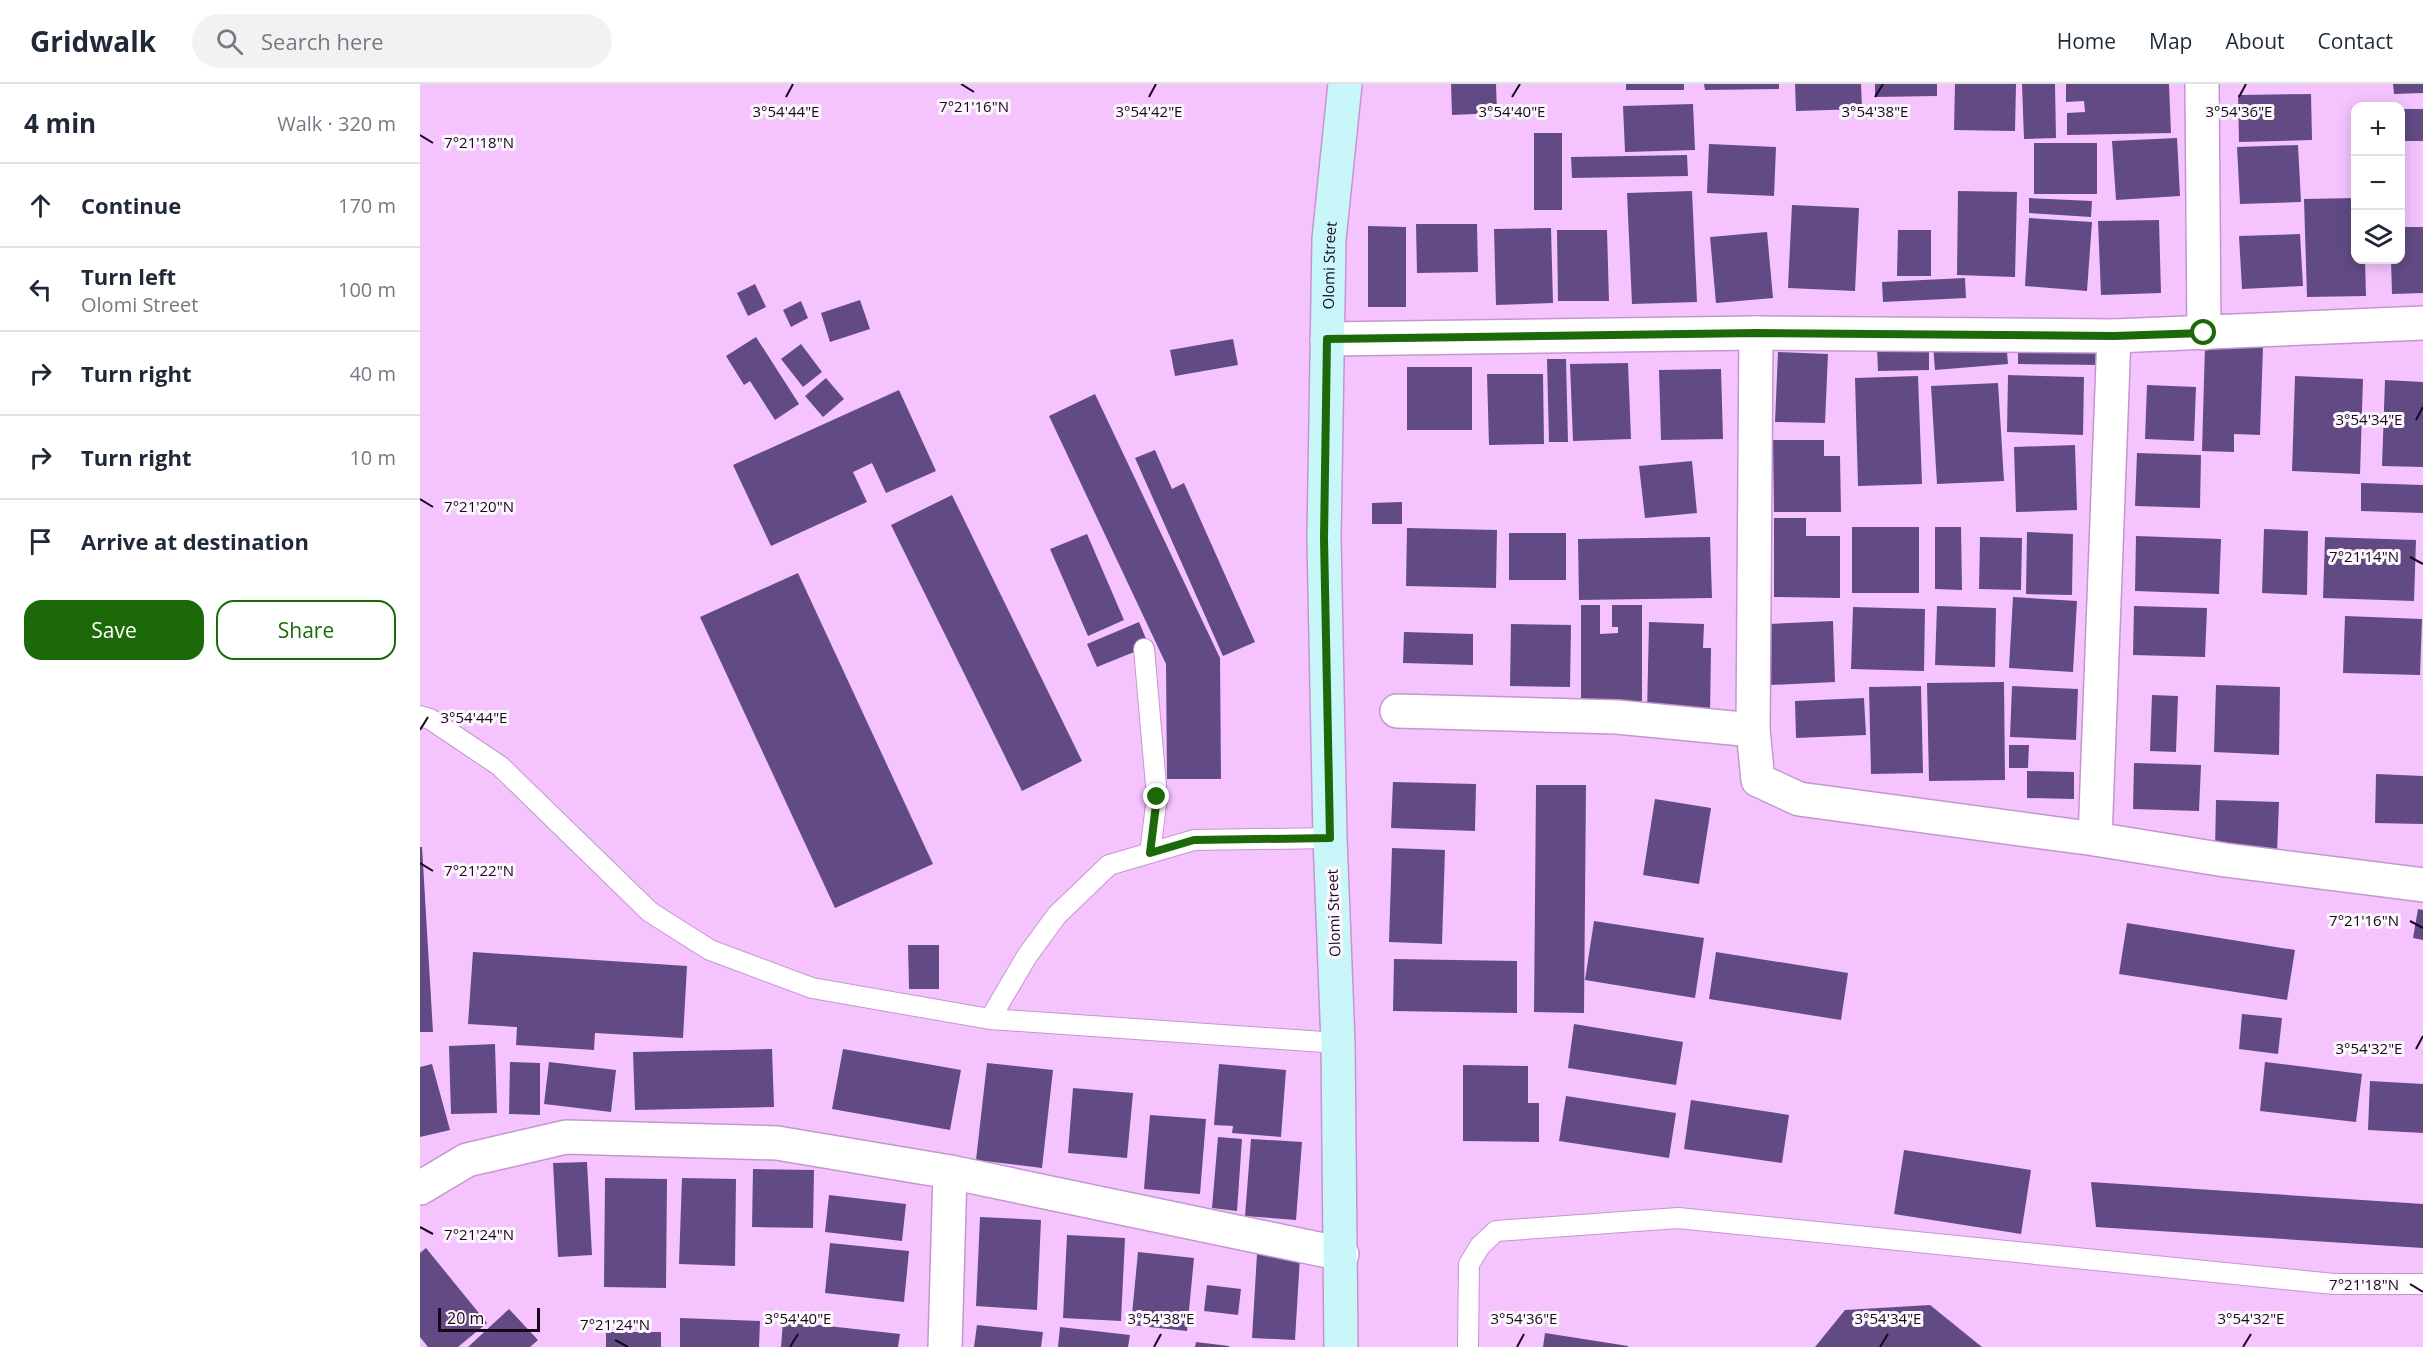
<!DOCTYPE html>
<html lang="en">
<head>
<meta charset="utf-8">
<style>
  body { margin:0; font-family:"Open Sans",sans-serif; background:#f2f2f3; color:#1f2937 }
  .controls { position:absolute; right:18px; top:18px; display:grid; overflow:hidden; border-radius:12px; box-shadow:0 3px 15px #0003 }
  .controls button { width:54px; height:54px; display:grid; place-items:center; padding:0; border:0; border-bottom:2px solid #e0e1e3; background:#fff; color:#1f2937; font:30px sans-serif }
  .scale { position:absolute; left:18px; bottom:15px; width:102px; box-sizing:border-box; padding-left:6px; border:3px solid #17071b; border-top:0; font-size:16px; line-height:21px; white-space:nowrap; color:#17071b; -webkit-text-stroke:4px #fcf7fd; paint-order:stroke }
  .stop { position:absolute; width:18px; height:18px; margin:-14px; border:4px solid #1b6909; border-radius:50%; background:#fff }
  .stop.end { background:#1b6909; border-color:#fff; box-shadow:0 2px 6px #0008 }
  .list { margin:0; padding:0; list-style:none }
  h2 { display:flex; justify-content:space-between; align-items:center; height:78px; margin:0; padding:0 24px; font-size:26px }
  h2 small { font-size:20px; font-weight:400; color:#747a83 }
  .list li { display:grid; grid-template-columns:39px 1fr auto; gap:18px; align-items:center; box-sizing:border-box; height:84px; padding:0 24px; border-top:2px solid #e0e1e3 }
  .list b { display:block; font-size:22px; white-space:nowrap }
  .list p { margin:0; font-size:20px; white-space:nowrap; color:#747a83 }
  .list em { font-size:20px; font-style:normal; color:#747a83 }
  .actions { display:flex; gap:12px; padding:18px 24px }
  .actions a { flex:1; padding:14px 0; border:2px solid #1b6909; border-radius:18px; text-align:center; font-size:21px; color:#1b6909 }
  .actions .main { background:#1b6909; color:#fff }
  .icon { flex:none; width:33px; height:33px; fill:none; stroke:currentColor; stroke-width:2; stroke-linecap:round; stroke-linejoin:round }
  .map { position:relative; flex:none; width:2003px; height:1263px; overflow:hidden }
  header { display:flex; align-items:center; gap:36px; box-sizing:border-box; height:84px; padding:0 30px; background:#fff; border-bottom:2px solid #e0e1e3 }
  header strong { font-size:28px }
  nav { display:flex; gap:33px; margin-inline-start:auto; font-size:21px }
  .search { width:420px; height:54px; background:#f2f2f3; display:flex; align-items:center; gap:15px; box-sizing:border-box; padding:0 21px; border-radius:33px; color:#747a83; font-size:22px }
  main { display:flex }
  aside { flex:1; background:#fff }
  .map>svg:first-child { display:block }
  .building { fill:#624b85 }
  .lines { fill:none; stroke-linecap:round; stroke-linejoin:round }
  .service-casing { stroke:#c596ce; stroke-width:22 }
  .minor-casing { stroke:#c596ce; stroke-width:36 }
  .secondary-casing { stroke:#c596ce; stroke-width:36 }
  .service { stroke:#fff; stroke-width:20 }
  .minor { stroke:#fff; stroke-width:33 }
  .secondary { stroke:#c9f6f9; stroke-width:33 }
  .route { stroke:#1b6909; stroke-width:8 }
  .ticks { fill:none; stroke:#17071b; stroke-width:2 }
  .labels { text-anchor:middle; dominant-baseline:central; stroke-width:6; stroke-linejoin:round; paint-order:stroke }
  .street-label { font-size:15px; fill:#17071b; stroke:#fcf7fd }
  .ticks-label { font-size:15px; text-anchor:middle; fill:#17071b; stroke:#fcf7fd; stroke-width:6; stroke-linejoin:round; paint-order:stroke }
</style>
</head>
<body>
<header>
<strong>Gridwalk</strong>
<div class="search"><svg class="icon" aria-label="search" viewBox="0 0 24 24"><circle cx="10" cy="10" r="6"/><path d="M15 15l6 6"/></svg>Search here</div>
<nav><a>Home</a><a>Map</a><a>About</a><a>Contact</a></nav>
</header>
<main>
<aside>
<h2>4 min<small>Walk · 320 m</small></h2>
<ul class="list">
<li><svg class="icon" aria-label="ahead" viewBox="0 0 24 24"><path d="M12 20V5M6 11l6-6 6 6"/></svg><div><b>Continue</b></div><em>170 m</em></li>
<li><svg class="icon" aria-label="left" viewBox="0 0 24 24"><path d="M17 20v-9H6M10 6l-5 5 5 5"/></svg><div><b>Turn left</b><p>Olomi Street</p></div><em>100 m</em></li>
<li><svg class="icon" aria-label="right" viewBox="0 0 24 24"><path d="M7 20v-9h11M14 6l5 5-5 5"/></svg><div><b>Turn right</b></div><em>40 m</em></li>
<li><svg class="icon" aria-label="right" viewBox="0 0 24 24"><path d="M7 20v-9h11M14 6l5 5-5 5"/></svg><div><b>Turn right</b></div><em>10 m</em></li>
<li><svg class="icon" aria-label="arrive" viewBox="0 0 24 24"><path d="M6 21V4h12l-3 4 3 4H6"/></svg><div><b>Arrive at destination</b></div></li>
</ul>
<div class="actions"><a class="main">Save</a><a>Share</a></div>
</aside>
<div class="map">
<svg width="2003" height="1263" viewBox="0 0 2003 1263">
  <rect width="100%" height="100%" fill="#f5c4ff"/>
  <g class="building">
    <path d="M1031 0H1076L1077 29 1032 31Z"/>
    <rect x="1206" y="0" width="58" height="6"/>
    <path d="M1284 0H1359V5L1285 6Z"/>
    <path d="M1375 0H1441L1442 25 1376 27Z"/>
    <path d="M1455 0H1517V12L1455 13Z"/>
    <path d="M1535 0H1596L1595 47 1534 46Z"/>
    <path d="M1602 0H1635L1636 54 1604 55Z"/>
    <path d="M1646 0H1749L1751 49 1647 51V29L1665 28 1664 17 1646 18Z"/>
    <path d="M1973 0H2003V9L1974 10Z"/>
    <path d="M1891 10 1892 56 1819 58 1818 11Z"/>
    <path d="M1273 20 1275 66 1205 68 1203 22Z"/>
    <rect x="1980" y="25" width="23" height="32"/>
    <rect x="1114" y="49" width="28" height="77"/>
    <path d="M1757 54 1760 112 1696 116 1692 57Z"/>
    <rect x="1614" y="59" width="63" height="51"/>
    <path d="M1289 60 1356 63 1354 112 1287 109Z"/>
    <path d="M1878 61 1881 118 1820 120 1817 63Z"/>
    <path d="M1267 71 1268 92 1152 94 1151 73Z"/>
    <path d="M1272 107 1277 218 1212 220 1207 109Z"/>
    <path d="M1538 107 1597 108 1595 193 1537 191Z"/>
    <path d="M1609 114 1672 117 1671 133 1609 129Z"/>
    <path d="M1936 114V176H1945L1946 212 1887 213 1884 115Z"/>
    <path d="M1372 121 1439 124 1435 207 1368 204Z"/>
    <path d="M1609 134 1672 138 1667 207 1605 202Z"/>
    <path d="M1739 136 1741 209 1681 211 1678 137Z"/>
    <path d="M996 140H1057L1058 188 997 189Z"/>
    <path d="M948 142 986 143V223H948Z"/>
    <path d="M1980 143H2003V209L1972 210 1971 176H1980Z"/>
    <path d="M1131 144 1133 219 1076 221 1074 145Z"/>
    <path d="M1137 146H1187L1189 217H1138Z"/>
    <path d="M1478 146H1511V192H1477Z"/>
    <path d="M1347 148 1353 214 1296 219 1290 153Z"/>
    <path d="M1880 150 1883 202 1822 205 1819 152Z"/>
    <path d="M1545 194 1546 214 1463 218 1462 198Z"/>
    <path d="M335 200 346 223 328 232 317 209Z"/>
    <path d="M440 216 450 245 410 258 401 229Z"/>
    <path d="M381 217 388 234 371 243 363 226Z"/>
    <path d="M336 253 379 320 355 336 330 297 324 301 306 272Z"/>
    <path d="M813 255 818 281 755 292 750 266Z"/>
    <path d="M1586 256 1588 280 1515 286 1513 261Z"/>
    <path d="M1598 259 1684 260V281L1598 280Z"/>
    <path d="M381 260 402 288 383 303 361 275Z"/>
    <path d="M1785 261 1843 263 1840 351 1814 350V368L1782 367Z"/>
    <path d="M1509 263V286L1458 287 1457 264Z"/>
    <path d="M1358 268 1408 270 1405 339 1355 338Z"/>
    <path d="M1127 275H1146L1148 358H1129Z"/>
    <path d="M1208 279 1211 355 1153 357 1150 280Z"/>
    <rect x="987" y="283" width="65" height="63"/>
    <path d="M1301 285 1303 355 1241 356 1239 286Z"/>
    <path d="M1067 290H1123L1124 360 1069 361Z"/>
    <path d="M1588 291 1664 293 1663 351 1587 348Z"/>
    <path d="M1498 292 1502 400 1438 402 1435 294Z"/>
    <path d="M1875 292 1943 295 1940 390 1872 387Z"/>
    <path d="M406 294 424 315 403 333 385 312Z"/>
    <path d="M1965 296 2003 298V383L1962 382Z"/>
    <path d="M1578 299 1584 397 1517 400 1511 302Z"/>
    <path d="M1727 301 1776 303 1774 357 1725 355Z"/>
    <path d="M479 306 516 387 466 409 452 379 433 388 447 418 351 462 313 381Z"/>
    <path d="M675 310 800 574 801 695H747L746 580 629 332Z"/>
    <path d="M1353 356H1404V372H1420L1421 428H1354Z"/>
    <path d="M1655 361 1657 426 1596 428 1594 363Z"/>
    <path d="M735 366 752 405 764 399 835 558 803 572 715 374Z"/>
    <path d="M1717 369 1781 371 1780 424 1715 422Z"/>
    <path d="M1272 377 1277 429 1225 434 1219 382Z"/>
    <path d="M1941 399 2003 401V429L1941 427Z"/>
    <path d="M532 411 662 677 602 707 471 441Z"/>
    <path d="M982 418V440H952V419Z"/>
    <path d="M1354 434H1386V452H1420V514L1354 513Z"/>
    <rect x="1432" y="443" width="67" height="66"/>
    <path d="M1515 443H1541L1542 506 1515 505Z"/>
    <path d="M987 444 1077 446 1076 504 986 502Z"/>
    <path d="M1844 445 1888 447 1887 511 1842 509Z"/>
    <path d="M1607 448 1653 450 1652 511 1606 510Z"/>
    <rect x="1089" y="449" width="57" height="47"/>
    <path d="M667 450 704 536 668 552 630 465Z"/>
    <path d="M1716 452 1801 455 1799 510 1715 507Z"/>
    <path d="M1290 453 1292 514 1159 516 1158 455Z"/>
    <path d="M1560 453 1602 454 1601 506 1559 505Z"/>
    <path d="M1905 453 1996 456 1994 517 1903 514Z"/>
    <path d="M378 489 513 780 415 824 280 533Z"/>
    <path d="M1593 513 1657 517 1653 588 1589 584Z"/>
    <path d="M1161 521H1180V550L1198 549V543H1192V521H1222V617H1161Z"/>
    <path d="M1517 522 1576 524 1575 583 1515 581Z"/>
    <path d="M1714 522 1787 524 1785 573 1713 571Z"/>
    <path d="M1433 523 1505 525 1504 587 1431 585Z"/>
    <path d="M1925 532 2002 535 2000 591 1923 589Z"/>
    <path d="M1413 537 1415 598 1350 601 1348 540Z"/>
    <path d="M719 538 729 562 677 583 667 560Z"/>
    <path d="M1229 538 1284 540 1283 564H1291L1290 630 1227 629Z"/>
    <path d="M1091 540 1151 541 1150 603 1090 602Z"/>
    <path d="M984 548 1053 550V581L983 579Z"/>
    <path d="M1584 598 1585 696 1509 697 1507 599Z"/>
    <path d="M1796 601 1860 603 1859 671 1794 668Z"/>
    <path d="M1501 602 1503 689 1451 690 1449 603Z"/>
    <path d="M1592 602 1658 605 1656 656 1590 653Z"/>
    <path d="M1732 611 1758 612 1756 668 1730 667Z"/>
    <path d="M1444 614 1446 651 1376 654 1375 617Z"/>
    <path d="M1589 661H1609L1608 684H1589Z"/>
    <path d="M1714 679 1781 681 1779 727 1713 725Z"/>
    <path d="M1607 687 1654 688V715L1607 714Z"/>
    <path d="M1956 690 2003 692V740L1955 739Z"/>
    <path d="M973 698 1056 700 1055 747 971 744Z"/>
    <path d="M1116 701H1166L1164 929 1114 928Z"/>
    <path d="M1235 715 1291 724 1279 800 1223 791Z"/>
    <path d="M1796 716 1859 718 1857 769 1795 767Z"/>
    <path d="M0 763H2L13 948H0Z"/>
    <path d="M972 764 1025 766 1022 860 969 858Z"/>
    <path d="M1998 825 2003 826V856L1993 854Z"/>
    <path d="M1174 837 1284 854 1275 914 1165 896Z"/>
    <path d="M1707 839 1875 866 1867 916 1699 890Z"/>
    <path d="M488 861H519V905H489Z"/>
    <path d="M53 868 267 882 263 954 175 949 174 966 96 961 97 943 48 940Z"/>
    <path d="M1296 868 1428 889 1421 936 1289 915Z"/>
    <path d="M974 875 1097 877V929L973 927Z"/>
    <path d="M1822 930 1862 934 1858 970 1819 965Z"/>
    <path d="M1154 940 1263 958 1256 1001 1148 984Z"/>
    <path d="M75 960 77 1029 31 1030 29 962Z"/>
    <path d="M352 965 354 1023 215 1026 213 968Z"/>
    <path d="M423 965 541 986 530 1046 412 1025Z"/>
    <path d="M90 978 120 979V1031L89 1030Z"/>
    <path d="M129 978 196 986 191 1028 124 1020Z"/>
    <path d="M1845 978 1942 990 1936 1038 1840 1027Z"/>
    <path d="M567 979 633 986 622 1084 556 1076Z"/>
    <path d="M12 980 30 1046 0 1053V983Z"/>
    <path d="M799 980 866 986 861 1053 812 1049 813 1042 794 1041Z"/>
    <path d="M1043 981 1108 982V1019H1119V1058L1043 1057Z"/>
    <path d="M1950 997 2003 1000V1049L1948 1046Z"/>
    <path d="M653 1004 713 1009 707 1074 648 1069Z"/>
    <path d="M1146 1012 1256 1029 1249 1074 1139 1057Z"/>
    <path d="M1271 1016 1369 1031 1362 1079 1264 1065Z"/>
    <path d="M730 1031 786 1035 780 1110 724 1105Z"/>
    <path d="M798 1053 822 1055 817 1127 792 1124Z"/>
    <path d="M831 1055 882 1058 876 1136 825 1132Z"/>
    <path d="M1484 1066 1611 1086 1601 1150 1474 1130Z"/>
    <path d="M167 1078 172 1171 138 1173 133 1079Z"/>
    <path d="M333 1085 394 1086 393 1144 332 1143Z"/>
    <path d="M185 1094 247 1095 246 1204 184 1203Z"/>
    <path d="M262 1094 316 1095 315 1182 259 1180Z"/>
    <path d="M1671 1098 2003 1120V1164L1676 1143Z"/>
    <path d="M409 1111 486 1120 482 1157 405 1148Z"/>
    <path d="M560 1133 621 1136 617 1226 556 1222Z"/>
    <path d="M647 1151 705 1154 701 1237 643 1234Z"/>
    <path d="M410 1159 489 1167 484 1218 405 1209Z"/>
    <path d="M6 1164 67 1239 38 1263H8L0 1253V1169Z"/>
    <path d="M718 1168 774 1174 767 1247 711 1241Z"/>
    <path d="M837 1170 880 1173 875 1256 832 1254Z"/>
    <path d="M787 1201 821 1205 818 1231 784 1227Z"/>
    <path d="M1510 1221 1562 1263H1395L1425 1226Z"/>
    <path d="M89 1225 118 1256 110 1263H48Z"/>
    <path d="M260 1234 340 1237 339 1263H260Z"/>
    <path d="M363 1237 480 1250 478 1263H361Z"/>
    <path d="M557 1241 623 1248 621 1263H554Z"/>
    <path d="M640 1243 710 1251 708 1263H638Z"/>
    <rect x="186" y="1248" width="55" height="15"/>
    <path d="M1125 1249 1208 1262V1263H1123Z"/>
    <path d="M776 1258 809 1262V1263H775Z"/>
  </g>
  <g class="lines">
    <defs>
      <g id="service">
        <path d="M724 565 737 713 730 769"/>
        <path d="M0 632 10 635 80 682 230 828 290 866 392 904 570 935 918 959"/>
        <path d="M570 935 607 872 637 831 689 781 774 756 910 754"/>
        <path d="M1048 1263 1049 1180 1060 1162 1076 1147 1258 1134 1914 1200H2003"/>
      </g>
      <g id="minor">
        <path d="M1782 0 1784 249"/>
        <path d="M1336 249 1333 646 1338 696 1379 715 1675 755 1805 776 2003 801"/>
        <path d="M907 255 1336 249 1694 252 2003 239"/>
        <path d="M977 627 1197 633 1333 646"/>
        <path d="M1675 755 1694 252"/>
        <path d="M0 1104 47 1076 146 1053 357 1059 530 1088 922 1170"/>
        <path d="M525 1263 530 1088"/>
      </g>
      <g id="secondary">
        <path id="s1" d="M921 1263 918 959 910 754 904 454 909 155 925 0"/>
      </g>
    </defs>
    <use href="#service" class="service-casing"/>
    <use href="#minor" class="minor-casing"/>
    <use href="#secondary" class="secondary-casing"/>
    <use href="#service" class="service"/>
    <use href="#minor" class="minor"/>
    <use href="#secondary" class="secondary"/>
  </g>
  <g class="lines">
    <path class="route" d="M737 713 730 769 774 756 910 754 904 454 907 255 1336 249 1694 252 1784 249"/>
  </g>
  <path class="ticks" d="M541 0 554 8M366 13 373 0M729 13 736 0M1092 13 1100 0M1455 13 1463 0M1819 13 1826 0M0 51 13 59M1996 336 2003 323M0 415 13 423M1990 473 2003 480M0 646 8 633M0 779 13 787M1990 837 2003 844M1996 965 2003 952M0 1143 13 1150M1990 1200 2003 1208M195 1256 208 1263M370 1263 378 1250M734 1263 741 1250M1097 1263 1104 1250M1460 1263 1468 1250M1823 1263 1831 1250"/>
  <g class="labels">
    <g class="street-label">
      <text stroke="none"><textPath href="#s1" startOffset="1082">Olomi Street</textPath></text>
      <text transform="translate(913 829) rotate(-92)">Olomi Street</text>
    </g>
  </g>
  <g class="ticks-label">
    <text x="554" y="28">7°21'16"N</text>
    <text x="366" y="33">3°54'44"E</text>
    <text x="729" y="33">3°54'42"E</text>
    <text x="1092" y="33">3°54'40"E</text>
    <text x="1455" y="33">3°54'38"E</text>
    <text x="1819" y="33">3°54'36"E</text>
    <text x="59" y="64">7°21'18"N</text>
    <text x="1949" y="341">3°54'34"E</text>
    <text x="59" y="428">7°21'20"N</text>
    <text x="1944" y="478">7°21'14"N</text>
    <text x="54" y="639">3°54'44"E</text>
    <text x="59" y="792">7°21'22"N</text>
    <text x="1944" y="842">7°21'16"N</text>
    <text x="1949" y="970">3°54'32"E</text>
    <text x="59" y="1156">7°21'24"N</text>
    <text x="1944" y="1206">7°21'18"N</text>
    <text x="378" y="1240">3°54'40"E</text>
    <text x="741" y="1240">3°54'38"E</text>
    <text x="1104" y="1240">3°54'36"E</text>
    <text x="1468" y="1240">3°54'34"E</text>
    <text x="1831" y="1240">3°54'32"E</text>
    <text x="195" y="1246">7°21'24"N</text>
  </g>
</svg>
<div class="controls">
<button>+</button>
<button>−</button>
<button><svg class="icon" aria-label="layers" viewBox="0 0 24 24"><path d="M12 4l9 5-9 5-9-5zM3 14l9 5 9-5"/></svg></button>
</div>
<div class="scale">20 m</div>
<div class="stop" style="left:1784px;top:249px"></div>
<div class="stop end" style="left:737px;top:713px"></div>
</div>
</main>
</body>
</html>
